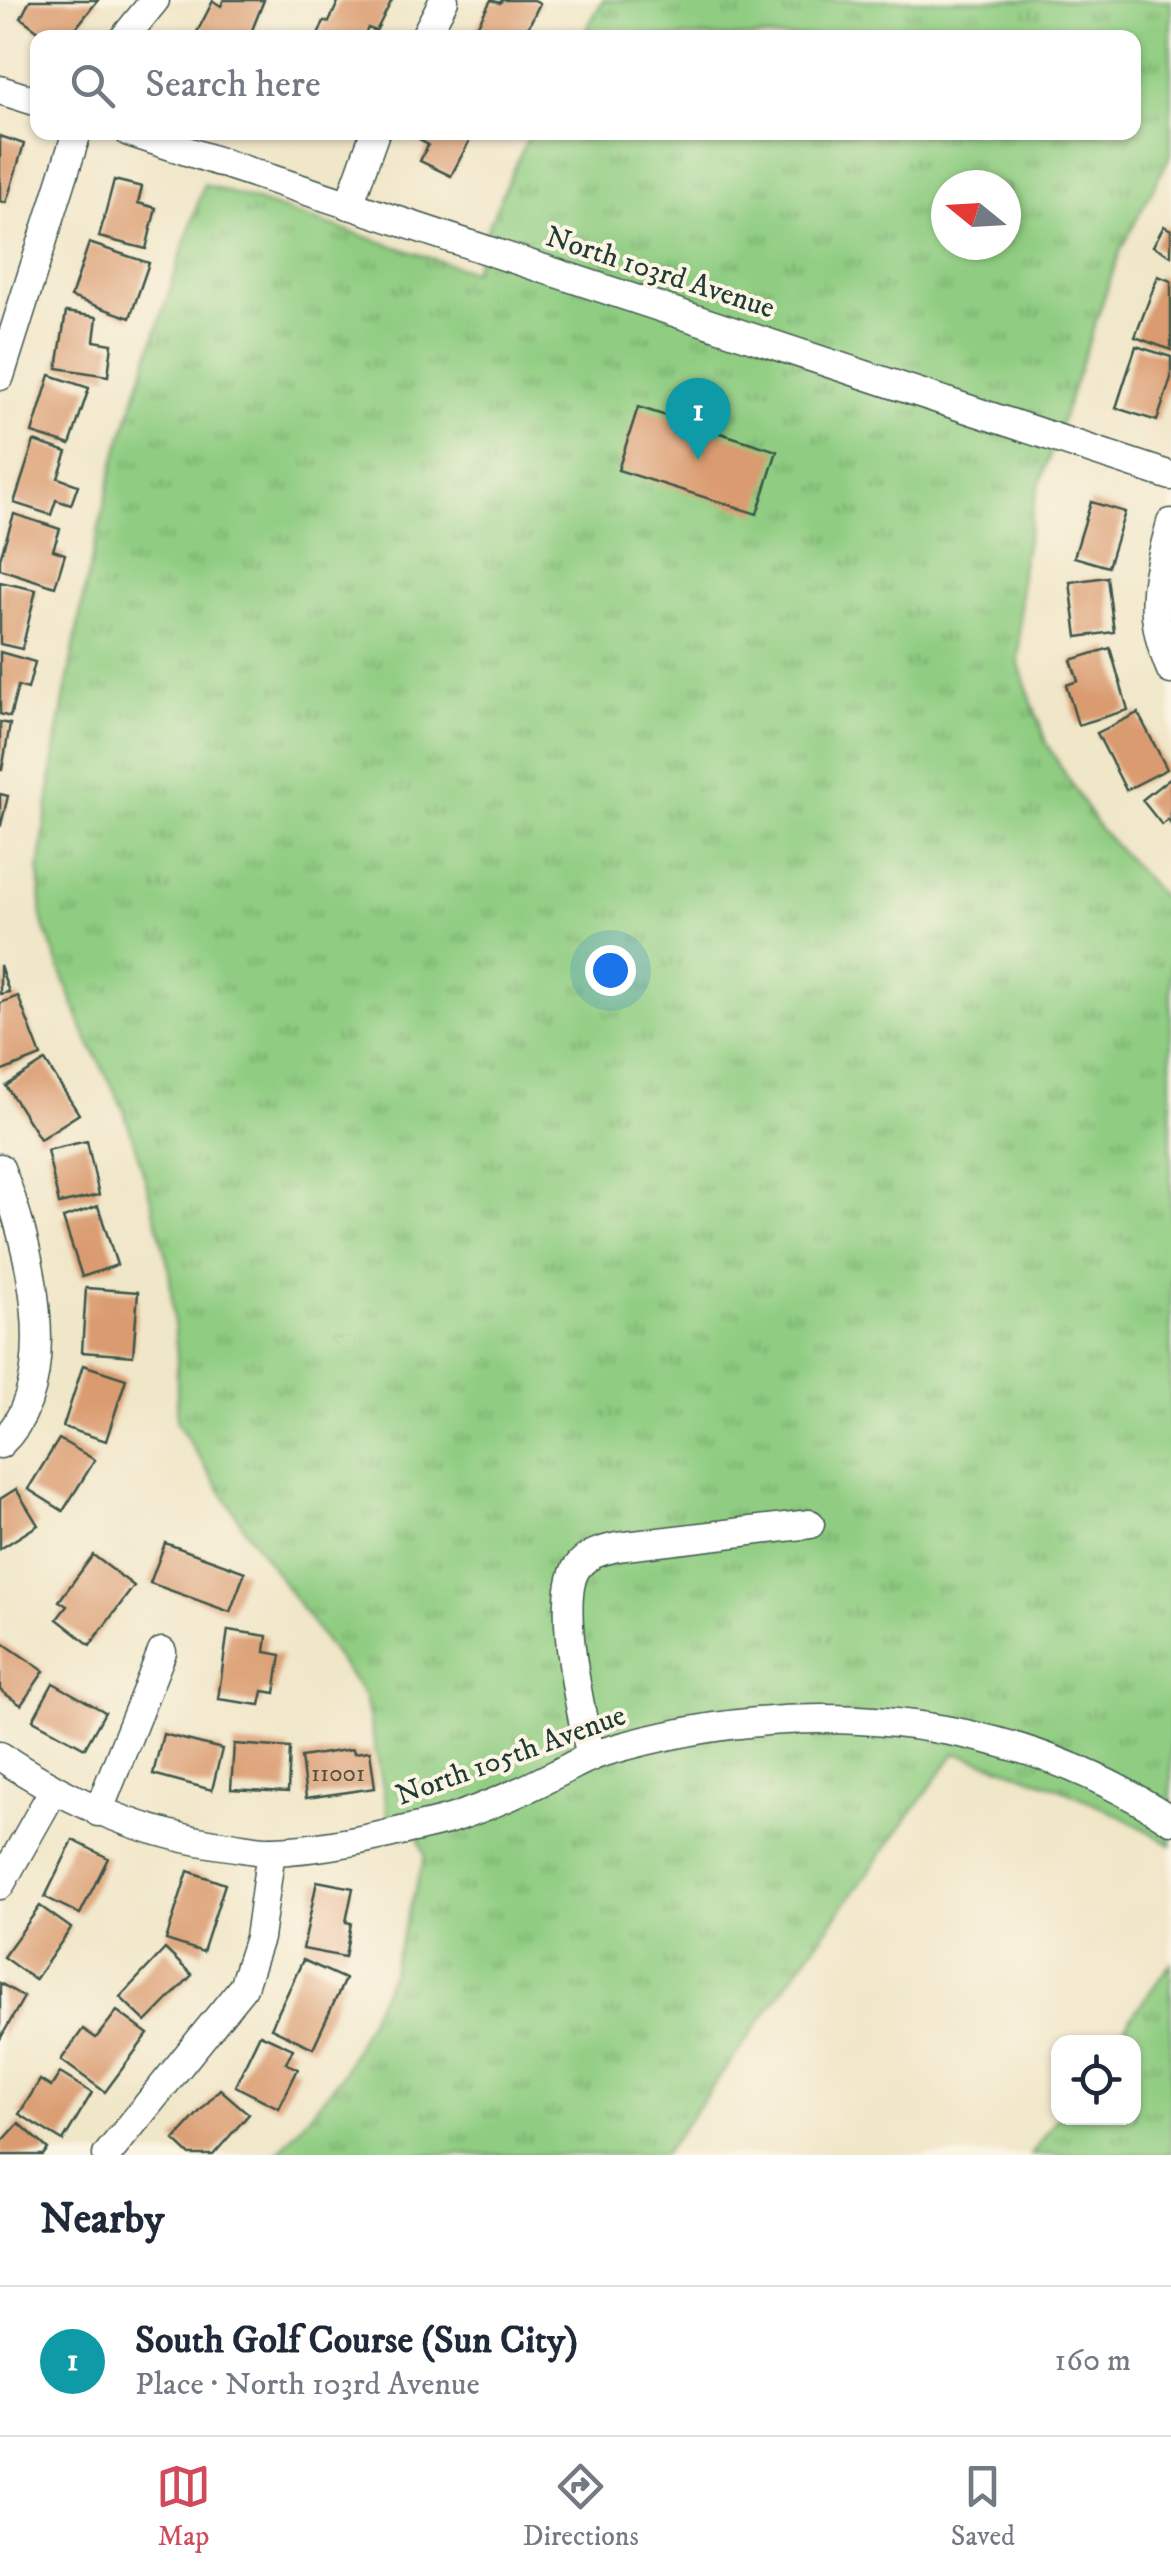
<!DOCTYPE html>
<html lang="en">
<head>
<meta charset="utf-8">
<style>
  body { margin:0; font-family:"IM FELL DW Pica",serif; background:#f2f2f3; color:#1f2937 }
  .controls { position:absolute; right:30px; bottom:30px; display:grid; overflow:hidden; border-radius:20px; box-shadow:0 2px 8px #0004 }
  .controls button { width:90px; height:90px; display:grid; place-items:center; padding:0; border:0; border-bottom:2px solid #e0e1e3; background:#fff; color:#1f2937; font:50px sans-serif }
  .compass { position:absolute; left:931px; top:170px; width:90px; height:90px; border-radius:50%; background:#fff; box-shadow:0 2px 8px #0004; rotate:288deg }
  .you { position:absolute; left:610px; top:970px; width:35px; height:35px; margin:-25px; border:8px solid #fff; border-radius:50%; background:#1a73e8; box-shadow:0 0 0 15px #1a73e833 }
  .badge { display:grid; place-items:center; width:65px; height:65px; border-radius:50%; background:#d1495b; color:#fff; font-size:32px; font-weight:700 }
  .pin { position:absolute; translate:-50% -82px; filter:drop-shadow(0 2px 5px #0008) }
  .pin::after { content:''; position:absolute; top:52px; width:35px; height:30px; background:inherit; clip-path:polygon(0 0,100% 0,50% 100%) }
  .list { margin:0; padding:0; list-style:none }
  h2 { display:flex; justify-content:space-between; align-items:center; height:130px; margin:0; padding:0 40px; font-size:42px }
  h2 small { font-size:32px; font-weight:400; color:#747a83 }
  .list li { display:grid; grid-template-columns:65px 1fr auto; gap:30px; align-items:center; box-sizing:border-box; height:150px; padding:0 40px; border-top:2px solid #e0e1e3 }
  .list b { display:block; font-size:38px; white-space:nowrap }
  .list p { margin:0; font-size:32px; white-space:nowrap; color:#747a83 }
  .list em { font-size:32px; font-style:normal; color:#747a83 }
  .icon { flex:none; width:55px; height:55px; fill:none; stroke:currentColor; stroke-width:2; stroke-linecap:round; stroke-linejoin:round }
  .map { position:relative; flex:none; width:1171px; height:2155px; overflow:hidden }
  .search { position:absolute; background:#fff; box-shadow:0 2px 8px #0004; left:30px; right:30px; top:30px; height:110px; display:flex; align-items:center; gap:25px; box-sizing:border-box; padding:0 35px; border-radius:20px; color:#747a83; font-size:38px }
  .sheet { height:280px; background:#fff }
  nav { display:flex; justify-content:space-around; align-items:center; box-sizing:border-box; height:140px; border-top:2px solid #e0e1e3; background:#fff; font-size:28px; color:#747a83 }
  nav a { display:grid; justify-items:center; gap:5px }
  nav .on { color:#d1495b }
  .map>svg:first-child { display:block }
  .grass { fill:url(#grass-tufts); stroke:#58855b; stroke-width:2.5; fill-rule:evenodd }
  .building { fill:#da9b6f }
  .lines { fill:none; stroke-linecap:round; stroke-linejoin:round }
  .minor-casing { stroke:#3e564a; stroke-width:31 }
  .minor { stroke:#fff; stroke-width:28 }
  .labels { text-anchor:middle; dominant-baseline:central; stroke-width:8; stroke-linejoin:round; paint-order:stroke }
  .number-label { font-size:25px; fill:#4e5443 }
  .street-label { font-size:30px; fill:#1f3d34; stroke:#fcf5e5 }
</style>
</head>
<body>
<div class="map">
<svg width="1171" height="2155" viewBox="0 0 1171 2155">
  <defs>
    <pattern id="grass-tufts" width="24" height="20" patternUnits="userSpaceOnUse" patternTransform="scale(2.5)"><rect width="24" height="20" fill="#90cd82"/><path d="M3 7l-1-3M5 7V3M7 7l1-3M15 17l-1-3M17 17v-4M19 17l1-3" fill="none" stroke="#75a86b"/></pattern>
  </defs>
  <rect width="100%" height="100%" fill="#fcf5e5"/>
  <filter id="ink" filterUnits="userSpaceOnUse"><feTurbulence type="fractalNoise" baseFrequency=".01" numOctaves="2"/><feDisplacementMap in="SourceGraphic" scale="20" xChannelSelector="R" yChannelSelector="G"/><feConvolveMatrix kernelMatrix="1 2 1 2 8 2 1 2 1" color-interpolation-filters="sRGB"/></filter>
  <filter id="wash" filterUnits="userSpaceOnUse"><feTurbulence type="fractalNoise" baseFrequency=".0048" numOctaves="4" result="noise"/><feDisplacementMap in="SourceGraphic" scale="40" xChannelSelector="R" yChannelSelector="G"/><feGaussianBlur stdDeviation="2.25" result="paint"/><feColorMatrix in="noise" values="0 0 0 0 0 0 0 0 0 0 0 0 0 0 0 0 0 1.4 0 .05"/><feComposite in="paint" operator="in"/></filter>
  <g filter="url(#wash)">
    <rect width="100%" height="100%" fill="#f0e6c8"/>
    <g class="grass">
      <path d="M603 0H1171V154L1120 251 1036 495 1021 571 1019 665 1046 743 1098 827 1171 906V1845C1103 1802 1033 1775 955 1753L663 2155H277L342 2075 391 1974 425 1856 415 1828 392 1833 365 1697 251 1538 177 1423V1358L169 1268 147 1185 124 1110 84 1032 42 921 39 870 58 732 85 589 115 459 204 184 473 272 489 224 530 133 1134 132V38L582 37ZM946 185H1006V245H946Z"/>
      <path d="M1171 1963V2155H1031L1058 2117 1134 2118V2042H1113Z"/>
    </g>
    <g id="blocks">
      <g class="building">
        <path d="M30 0H98L68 38H48L21 18Z"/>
        <path d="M224 0H264L249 38H194L213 1 221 6Z"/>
        <path d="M339 0 349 1 392 0 376 31 368 28 363 38H317L324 21 329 22Z"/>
        <path d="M491 0 500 3 502 0H534L540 3 523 38H471Z"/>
        <path d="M422 132H474L451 176 420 161 428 145 419 139Z"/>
        <path d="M0 136 24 144 6 203 0 201Z"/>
        <path d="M114 180 142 187 138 203 156 208 146 249 99 237Z"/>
        <path d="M1164 226 1171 230V256L1153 246Z"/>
        <path d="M89 243 149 263 130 318 71 297Z"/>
        <path d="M1158 276 1171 281V350L1135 337Z"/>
        <path d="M66 312 97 317 94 341 112 344 108 376 57 368Z"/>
        <path d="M1136 346 1171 357V378L1157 421 1116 408Z"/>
        <path d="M50 375 89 388 70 445 32 433Z"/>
        <path d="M638 407 777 451 757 514 618 470Z"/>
        <path d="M34 441 67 452 58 478 78 485 71 505 56 500 51 515 14 503Z"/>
        <path d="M1091 502 1125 512 1108 567 1074 557Z"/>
        <path d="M14 514 60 529 53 550 65 554 55 587 0 569V558Z"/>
        <path d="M1107 577 1114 632 1077 637 1070 582Z"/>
        <path d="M0 582 36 590 22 649 0 644Z"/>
        <path d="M1110 648 1128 710 1078 725 1066 685 1078 681 1071 660Z"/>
        <path d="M0 652 35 662 28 689 18 686 10 717 0 714Z"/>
        <path d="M1138 713 1167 769 1126 790 1097 733Z"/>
        <path d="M0 722 10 724 2 770H0Z"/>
        <path d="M1171 777V824L1168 820 1162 825 1142 800Z"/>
        <path d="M0 794 8 796 1 825 0 824Z"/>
        <path d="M0 965 9 992 0 994Z"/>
        <path d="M18 996 41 1056 0 1072V1003Z"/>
        <path d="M45 1061 79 1114 40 1139 6 1086Z"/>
        <path d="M87 1141 99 1195 59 1204 47 1150Z"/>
        <path d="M98 1206 117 1265 82 1277 63 1218Z"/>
        <path d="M86 1288 138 1292 133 1356 82 1352Z"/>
        <path d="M83 1365 126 1379 106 1441 63 1427Z"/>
        <path d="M59 1439 95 1460 63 1511 28 1489Z"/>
        <path d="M16 1489 38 1525 0 1549V1499Z"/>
        <path d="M165 1543 245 1572 230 1612 150 1583Z"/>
        <path d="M93 1555 134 1586 90 1645 57 1619 67 1606 59 1601Z"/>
        <path d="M228 1630 267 1636 265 1652 281 1655 275 1693 263 1691 260 1705 218 1699Z"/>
        <path d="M0 1641 44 1671 21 1705 0 1690Z"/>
        <path d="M53 1683 105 1712 85 1748 33 1720Z"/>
        <path d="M163 1734 222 1749 212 1790 153 1774Z"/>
        <path d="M234 1744 290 1748 288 1792 231 1789Z"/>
        <path d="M353 1749 354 1753 370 1751 375 1788 306 1798 301 1757Z"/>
        <path d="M73 1840 108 1858 80 1914 45 1897Z"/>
        <path d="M188 1871 225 1884 203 1952 166 1940Z"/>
        <path d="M317 1881 353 1888 346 1922 351 1923 345 1957 303 1949Z"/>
        <path d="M40 1906 71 1928 35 1980 3 1957Z"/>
        <path d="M165 1949 192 1975 146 2022 120 1997Z"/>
        <path d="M303 1960 345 1979 313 2048 271 2028Z"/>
        <path d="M0 1983 24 1997 0 2039Z"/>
        <path d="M117 2011 148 2034 105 2092 61 2060 83 2029 96 2038Z"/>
        <path d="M260 2034 293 2049 286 2063 298 2069 279 2108 235 2086Z"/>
        <path d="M60 2073 92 2093 63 2141 19 2114 40 2080 51 2087Z"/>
        <path d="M220 2089 249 2114 213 2155H190L174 2140Z"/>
        <path d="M19 2123 48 2149 43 2155H0V2144Z"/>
      </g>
    </g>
  </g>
  <g filter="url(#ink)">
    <use href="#blocks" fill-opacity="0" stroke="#3e564a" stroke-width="2.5"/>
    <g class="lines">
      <defs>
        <g id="minor">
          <path d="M124 38 155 0"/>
          <path d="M424 38 444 0"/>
          <path d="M0 90 38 102"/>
          <path d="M129 132 1171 476"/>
          <path d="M349 205 375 132"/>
          <path d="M0 376 77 132"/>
          <path d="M1171 523C1155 582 1146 612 1171 670"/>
          <path d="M0 1168C29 1240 66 1383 0 1444"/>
          <path d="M0 1756C71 1803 144 1835 229 1846 244 1848 260 1852 274 1851 317 1849 360 1841 401 1831 420 1826 441 1823 459 1816 490 1805 521 1792 550 1777 567 1769 586 1757 604 1752 795 1695 1002 1709 1171 1820"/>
          <path d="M591 1757C582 1718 556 1603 576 1569 586 1554 601 1551 617 1547L810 1524"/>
          <path d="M98 1812 162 1652"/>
          <path d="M0 1885 53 1791"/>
          <path d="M107 2155 243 1987 259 1938 271 1851"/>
        </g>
      </defs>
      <use href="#minor" class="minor-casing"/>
      <use href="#minor" class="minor"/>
    </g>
  </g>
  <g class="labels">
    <g class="number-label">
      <text x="338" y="1773">11001</text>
    </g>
    <g class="street-label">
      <text transform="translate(660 273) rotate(18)">North 103rd Avenue</text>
      <text transform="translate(511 1756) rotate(-20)">North 105th Avenue</text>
    </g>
  </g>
</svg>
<div class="controls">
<button><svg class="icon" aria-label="locate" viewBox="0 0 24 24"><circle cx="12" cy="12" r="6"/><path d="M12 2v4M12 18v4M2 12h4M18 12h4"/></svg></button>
</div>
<svg class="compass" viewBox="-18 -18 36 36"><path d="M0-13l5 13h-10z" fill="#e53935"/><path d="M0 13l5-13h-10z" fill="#747a83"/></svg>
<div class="you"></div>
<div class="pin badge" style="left:698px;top:460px;background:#0f9aa8">1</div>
<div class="search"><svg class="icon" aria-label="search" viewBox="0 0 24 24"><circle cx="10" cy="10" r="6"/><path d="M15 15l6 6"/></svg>Search here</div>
</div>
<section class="sheet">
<h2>Nearby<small></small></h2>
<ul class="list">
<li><span class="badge" style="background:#0f9aa8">1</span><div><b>South Golf Course (Sun City)</b><p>Place · North 103rd Avenue</p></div><em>160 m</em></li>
</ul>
</section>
<nav>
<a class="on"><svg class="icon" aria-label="map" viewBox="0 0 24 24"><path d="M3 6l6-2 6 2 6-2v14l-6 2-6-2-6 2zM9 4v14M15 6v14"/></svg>Map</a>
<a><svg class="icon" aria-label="directions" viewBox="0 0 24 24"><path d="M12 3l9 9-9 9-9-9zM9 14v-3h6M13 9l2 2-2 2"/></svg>Directions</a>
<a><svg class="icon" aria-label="saved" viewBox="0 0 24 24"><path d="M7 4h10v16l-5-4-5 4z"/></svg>Saved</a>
</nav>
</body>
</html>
